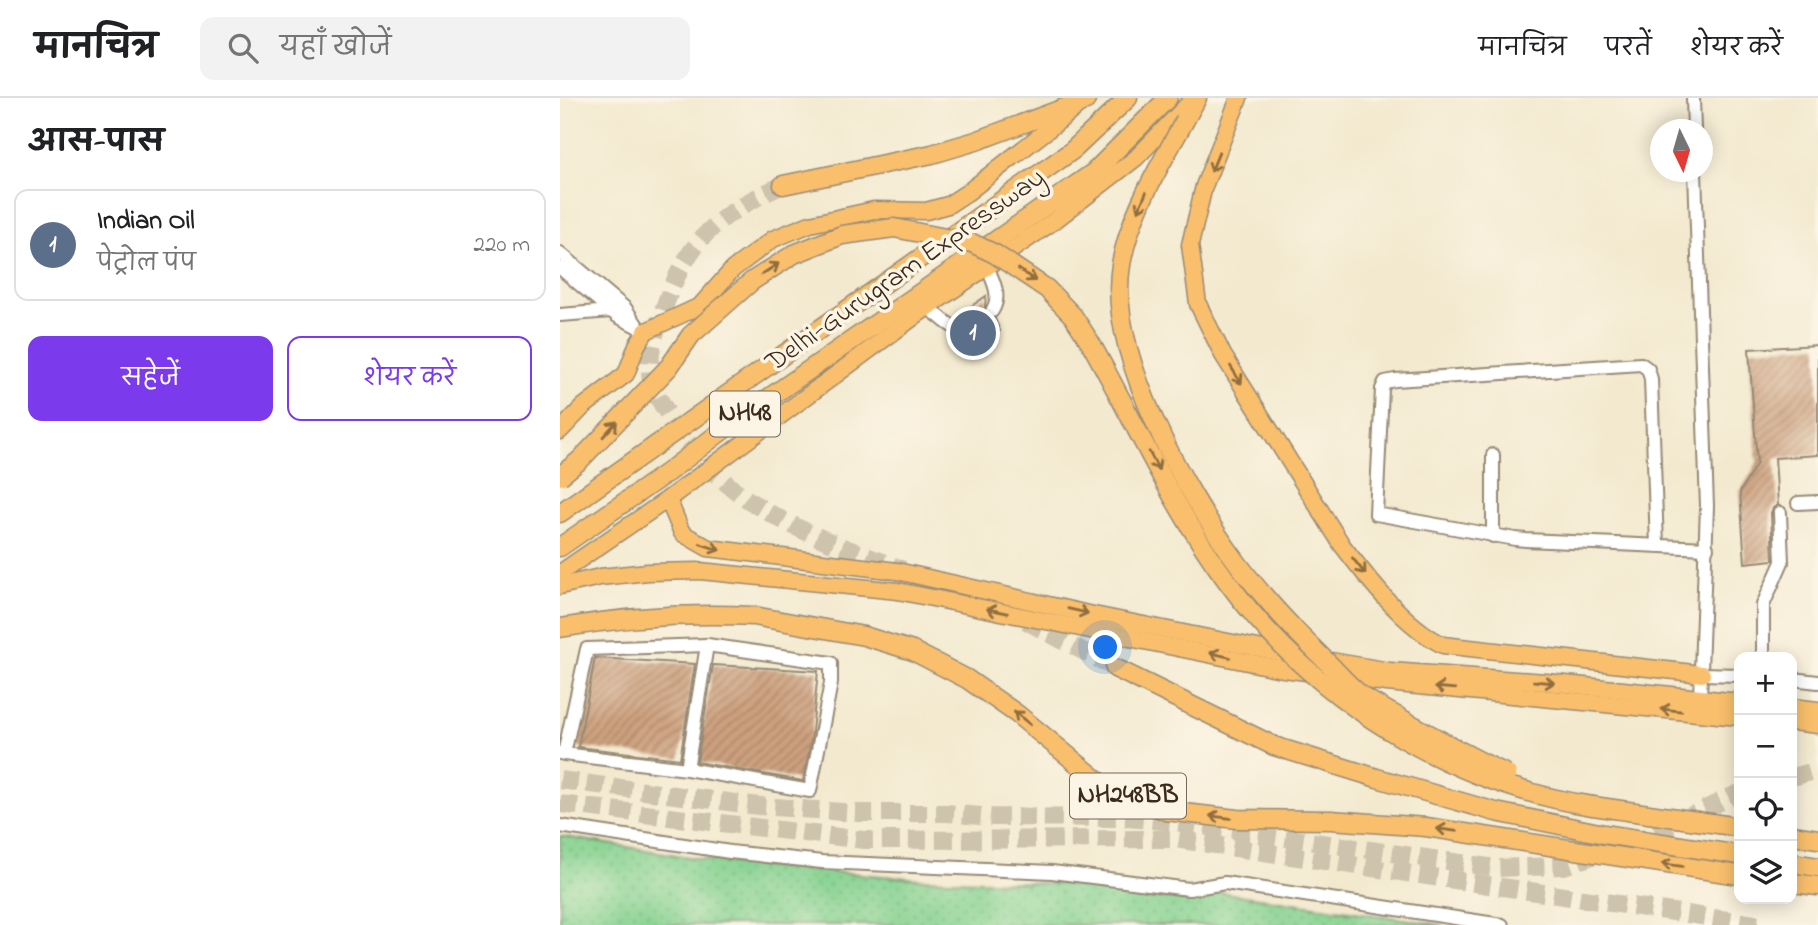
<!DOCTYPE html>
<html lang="hi">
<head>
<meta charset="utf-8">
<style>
  body { margin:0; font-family:"Indie Flower","Playpen Sans Deva",sans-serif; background:#f2f2f2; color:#202124 }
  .controls { position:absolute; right:21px; bottom:21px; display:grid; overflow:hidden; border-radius:14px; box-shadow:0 4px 18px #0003 }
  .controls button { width:63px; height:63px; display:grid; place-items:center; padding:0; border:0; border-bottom:2px solid #e0e0e0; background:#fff; color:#202124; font:35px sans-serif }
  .compass { position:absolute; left:1090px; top:21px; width:63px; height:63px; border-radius:50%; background:#fff; box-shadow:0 4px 18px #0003; rotate:175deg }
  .you { position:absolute; left:546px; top:550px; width:24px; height:24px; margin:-18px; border:5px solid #fff; border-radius:50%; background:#1a73e8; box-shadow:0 0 0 10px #1a73e833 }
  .badge { display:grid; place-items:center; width:46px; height:46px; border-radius:50%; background:#7c3aed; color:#fff; font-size:23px; font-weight:700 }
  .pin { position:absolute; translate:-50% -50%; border:4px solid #fff; box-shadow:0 2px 7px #0006 }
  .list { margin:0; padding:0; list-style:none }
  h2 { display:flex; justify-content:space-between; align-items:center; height:91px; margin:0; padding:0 28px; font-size:30px }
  h2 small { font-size:23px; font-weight:400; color:#757577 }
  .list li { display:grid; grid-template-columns:46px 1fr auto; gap:21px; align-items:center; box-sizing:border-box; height:112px; margin:0 14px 14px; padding:0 14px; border:2px solid #e0e0e0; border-radius:14px }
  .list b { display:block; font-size:26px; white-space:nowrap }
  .list p { margin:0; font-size:23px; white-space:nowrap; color:#757577 }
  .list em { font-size:23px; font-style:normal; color:#757577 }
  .actions { display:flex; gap:14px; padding:21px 28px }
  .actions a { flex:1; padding:16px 0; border:2px solid #7c3aed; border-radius:14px; text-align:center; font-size:24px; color:#7c3aed }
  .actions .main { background:#7c3aed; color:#fff }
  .icon { flex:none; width:38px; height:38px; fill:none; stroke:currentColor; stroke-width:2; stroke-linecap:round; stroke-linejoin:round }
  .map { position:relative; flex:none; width:1258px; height:827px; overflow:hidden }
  header { display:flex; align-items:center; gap:42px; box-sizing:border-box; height:98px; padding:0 35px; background:#fff; border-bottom:2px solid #e0e0e0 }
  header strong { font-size:33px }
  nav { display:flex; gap:38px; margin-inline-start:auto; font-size:24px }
  .search { width:490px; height:63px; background:#f2f2f2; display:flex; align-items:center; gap:18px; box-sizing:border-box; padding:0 24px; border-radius:14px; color:#757577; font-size:26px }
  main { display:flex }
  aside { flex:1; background:#fff }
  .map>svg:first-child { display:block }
  .grass { fill:url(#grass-dots); stroke:#607e57; stroke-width:2 }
  .building { fill:url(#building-hatch) }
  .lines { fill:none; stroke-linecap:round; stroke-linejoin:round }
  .minor-tunnel { stroke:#cec3ac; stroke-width:12; stroke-dasharray:12 6; stroke-linecap:butt }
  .highway-tunnel { stroke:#cec3ac; stroke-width:18; stroke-dasharray:18 9; stroke-linecap:butt }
  .minor-casing { stroke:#978a76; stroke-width:16 }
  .major-casing { stroke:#978a76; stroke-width:19 }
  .highway-casing { stroke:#978a76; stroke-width:21 }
  .minor { stroke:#fff; stroke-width:12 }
  .major { stroke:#f9bf6c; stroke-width:16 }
  .highway { stroke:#f9bf6c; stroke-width:18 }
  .highway-bridge-casing { stroke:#978a76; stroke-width:21; stroke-linecap:butt }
  .highway-bridge { stroke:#f9bf6c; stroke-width:18 }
  .oneway { stroke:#906d41 }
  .labels { text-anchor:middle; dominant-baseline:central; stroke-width:7; stroke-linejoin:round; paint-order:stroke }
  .shield { fill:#fcf5e5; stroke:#75675a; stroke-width:2 }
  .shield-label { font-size:26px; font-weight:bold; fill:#3b2a1e }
  .street-label { font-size:28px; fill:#3b2a1e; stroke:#fcf5e5 }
</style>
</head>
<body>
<header>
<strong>मानचित्र</strong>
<div class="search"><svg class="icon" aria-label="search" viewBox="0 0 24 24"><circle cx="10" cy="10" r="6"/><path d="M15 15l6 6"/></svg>यहाँ खोजें</div>
<nav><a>मानचित्र</a><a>परतें</a><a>शेयर करें</a></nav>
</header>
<main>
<aside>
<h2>आस-पास<small></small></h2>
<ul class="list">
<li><span class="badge" style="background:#5c6f8a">1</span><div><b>Indian Oil</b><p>पेट्रोल पंप</p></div><em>220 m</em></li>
</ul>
<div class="actions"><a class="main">सहेजें</a><a>शेयर करें</a></div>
</aside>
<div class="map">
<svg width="1258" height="827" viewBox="0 0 1258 827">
  <defs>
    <pattern id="grass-dots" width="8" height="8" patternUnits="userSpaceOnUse" patternTransform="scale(1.75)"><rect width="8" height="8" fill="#85d290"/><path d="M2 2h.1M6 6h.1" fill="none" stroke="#74b47c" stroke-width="1.8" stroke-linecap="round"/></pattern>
    <pattern id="building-hatch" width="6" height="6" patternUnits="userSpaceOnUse" patternTransform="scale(1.75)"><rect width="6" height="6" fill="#cda17f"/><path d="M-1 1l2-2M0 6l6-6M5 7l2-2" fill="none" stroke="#a88367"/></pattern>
  </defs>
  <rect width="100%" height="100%" fill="#fcf5e5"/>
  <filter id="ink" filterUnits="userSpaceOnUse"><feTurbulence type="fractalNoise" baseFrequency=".0143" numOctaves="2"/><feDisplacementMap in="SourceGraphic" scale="14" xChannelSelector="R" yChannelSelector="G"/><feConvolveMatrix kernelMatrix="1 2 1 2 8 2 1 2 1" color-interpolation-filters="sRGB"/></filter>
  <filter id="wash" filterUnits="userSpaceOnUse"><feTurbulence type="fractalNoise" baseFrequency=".00686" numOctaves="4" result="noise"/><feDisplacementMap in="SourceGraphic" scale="28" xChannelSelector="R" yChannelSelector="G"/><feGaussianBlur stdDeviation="1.57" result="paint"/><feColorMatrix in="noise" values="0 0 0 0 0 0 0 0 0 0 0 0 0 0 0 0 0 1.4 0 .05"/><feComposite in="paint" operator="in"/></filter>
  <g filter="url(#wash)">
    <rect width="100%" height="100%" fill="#f3e9cf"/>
    <path class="grass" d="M0 738 141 761 211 769 361 781 508 786 627 802 646 799 658 794 884 827H0Z"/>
    <g id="blocks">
      <g class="building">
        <path d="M426 198 424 217 429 221H435L440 233 414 252 409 239 412 235 413 228 409 224 402 222 400 216Z"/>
        <path d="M1258 247V357L1215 360 1218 407 1213 410 1211 415 1213 462 1185 465 1180 394 1197 365 1189 251Z"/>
        <path d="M35 560 135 566 120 661 18 649Z"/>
        <path d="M153 567 258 573 251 644 243 683 137 664Z"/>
      </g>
    </g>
  </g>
  <g filter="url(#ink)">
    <use href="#blocks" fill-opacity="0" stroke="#978a76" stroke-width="2"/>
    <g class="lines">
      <path class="minor-tunnel" d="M405 231 432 213"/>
      <g class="highway-tunnel">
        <path d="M223 87C160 115 129 140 105 207 97 230 89 250 90 274 91 291 103 308 112 322 168 412 249 436 343 472"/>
        <path d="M392 490 430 504 555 570"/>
        <path d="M1232 679 1258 672"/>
        <path d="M0 682 199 708 298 715H387L431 719 566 720 615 724 936 770 1004 768 1088 738 1179 695"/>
        <path d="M0 706 304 742 614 741 1202 827"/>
      </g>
      <defs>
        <g id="minor">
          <path d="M1133 0 1134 32"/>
          <path d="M1135 74 1147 408 1140 600"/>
          <path d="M0 155 65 210 78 229"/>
          <path d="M427 168C433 184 442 197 432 213"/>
          <path d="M0 170 57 218 76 228"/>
          <path d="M361 207C378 212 387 232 405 231"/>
          <path d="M0 217 51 213"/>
          <path d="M1238 405 1258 404"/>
          <path d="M933 438V357"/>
          <path d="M1097 448 1091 281 1088 271 1081 266 835 282 825 284 822 291 816 416 955 441 966 442 1147 450"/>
          <path d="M1203 559V507L1222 464 1220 415"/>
          <path d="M1142 576 1179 577"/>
          <path d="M1232 581 1258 584"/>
          <path d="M0 655 4 656 127 671 250 693 271 585V565L147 547 27 551 4 656"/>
          <path d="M127 671 147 547"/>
          <path d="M0 728 170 754 262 764 492 774 629 791 665 785 942 827"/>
        </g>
        <g id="major">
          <path d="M679 0 644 88 630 147 638 206 663 257 782 447C808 481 844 528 883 547L1142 576"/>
          <path d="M0 333 23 309 66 276 77 247 86 233 140 208 173 171 213 141 250 126 314 112 366 113 388 107 408 94 518 8"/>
          <path d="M108 401 122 435 148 450 337 473 524 515 718 554 830 573 986 584 1179 604"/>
          <path d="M0 475 108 401 355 218 494 123 576 60 632 2"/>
          <path d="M0 488 40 479 88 474 140 473 338 493 717 570 827 585 1179 619"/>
          <path d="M1232 609 1258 612"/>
          <path d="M1232 624 1258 627"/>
        </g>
        <g id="highway">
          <path d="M625 22 637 0"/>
          <path d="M223 87 372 56 416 43 526 2"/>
          <path d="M0 415 513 52 568 0"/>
          <path d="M0 449 108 374 167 329 533 75 608 0"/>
          <path d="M0 530C63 519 131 515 194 518L304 538 353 553 407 581 457 616 541 685 606 713 677 721 771 722 866 729 1179 777"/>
          <path d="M555 570 714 648 817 680 936 714 1044 736 1179 757"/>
          <path d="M1033 708 1179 729"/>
          <path d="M1232 737 1258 741"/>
          <path d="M1232 765 1258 769"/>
          <path d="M1232 785 1258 788"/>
        </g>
      </defs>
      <use href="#minor" class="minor-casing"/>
      <use href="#major" class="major-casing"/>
      <use href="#highway" class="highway-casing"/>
      <use href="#minor" class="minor"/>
      <use href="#major" class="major"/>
      <use href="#highway" class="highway"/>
      <defs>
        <g id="highway-bridge">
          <path d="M625 22C600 68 570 114 561 167 546 254 627 398 679 467 705 502 736 534 768 565 779 576 790 589 802 598 815 607 830 614 844 622 878 641 911 660 947 676"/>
          <path d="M0 378 20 362 109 269 131 237 192 183 234 156 282 137 334 130 412 145 435 156 487 191 513 218 530 244C575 324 612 409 667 483 753 601 889 686 1033 708"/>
        </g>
      </defs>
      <use href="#highway-bridge" class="highway-bridge-casing"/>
      <use href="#highway-bridge" class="highway-bridge"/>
    </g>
    <defs><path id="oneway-shaft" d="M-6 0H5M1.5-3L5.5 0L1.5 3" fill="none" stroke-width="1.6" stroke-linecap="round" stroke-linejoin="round" transform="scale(1.75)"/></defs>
    <g class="oneway">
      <use href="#oneway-shaft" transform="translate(655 64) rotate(112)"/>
      <use href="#oneway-shaft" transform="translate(582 104) rotate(114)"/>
      <use href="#oneway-shaft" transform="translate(210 171) rotate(-33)"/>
      <use href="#oneway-shaft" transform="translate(467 177) rotate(35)"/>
      <use href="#oneway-shaft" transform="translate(676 277) rotate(58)"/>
      <use href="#oneway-shaft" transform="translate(50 331) rotate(-48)"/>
      <use href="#oneway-shaft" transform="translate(594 363) rotate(62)"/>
      <use href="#oneway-shaft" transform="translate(150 449) rotate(18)"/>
      <use href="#oneway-shaft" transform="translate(799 468) rotate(51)"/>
      <use href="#oneway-shaft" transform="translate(437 513) rotate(-168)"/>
      <use href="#oneway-shaft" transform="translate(518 513) rotate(13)"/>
      <use href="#oneway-shaft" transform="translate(660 557) rotate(-167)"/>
      <use href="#oneway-shaft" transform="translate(984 584) rotate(5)"/>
      <use href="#oneway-shaft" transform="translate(885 590) rotate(-175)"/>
      <use href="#oneway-shaft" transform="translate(1111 612) rotate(-174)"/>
      <use href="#oneway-shaft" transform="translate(462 620) rotate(-141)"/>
      <use href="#oneway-shaft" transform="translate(660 719) rotate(-173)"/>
      <use href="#oneway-shaft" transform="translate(887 732) rotate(-172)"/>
      <use href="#oneway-shaft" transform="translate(1112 767) rotate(-172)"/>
    </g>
  </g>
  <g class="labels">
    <g class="shield">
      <rect x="150" y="293.5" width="70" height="45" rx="5"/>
      <rect x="510" y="675.5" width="116" height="45" rx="5"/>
    </g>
    <g class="shield-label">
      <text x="185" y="316">NH48</text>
      <text x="568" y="698">NH248BB</text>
    </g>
    <g class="street-label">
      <text transform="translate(346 173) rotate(-35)">Delhi-Gurugram Expressway</text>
    </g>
  </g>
</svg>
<div class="controls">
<button>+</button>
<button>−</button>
<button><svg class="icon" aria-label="locate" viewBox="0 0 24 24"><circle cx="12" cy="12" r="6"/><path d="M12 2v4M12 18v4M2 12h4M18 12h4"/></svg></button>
<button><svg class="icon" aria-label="layers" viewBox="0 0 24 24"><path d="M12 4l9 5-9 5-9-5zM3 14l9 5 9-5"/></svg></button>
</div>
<svg class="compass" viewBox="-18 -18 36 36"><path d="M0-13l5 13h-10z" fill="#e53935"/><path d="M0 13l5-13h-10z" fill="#757577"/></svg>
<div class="you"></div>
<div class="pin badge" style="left:413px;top:235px;background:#5c6f8a">1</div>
</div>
</main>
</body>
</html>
